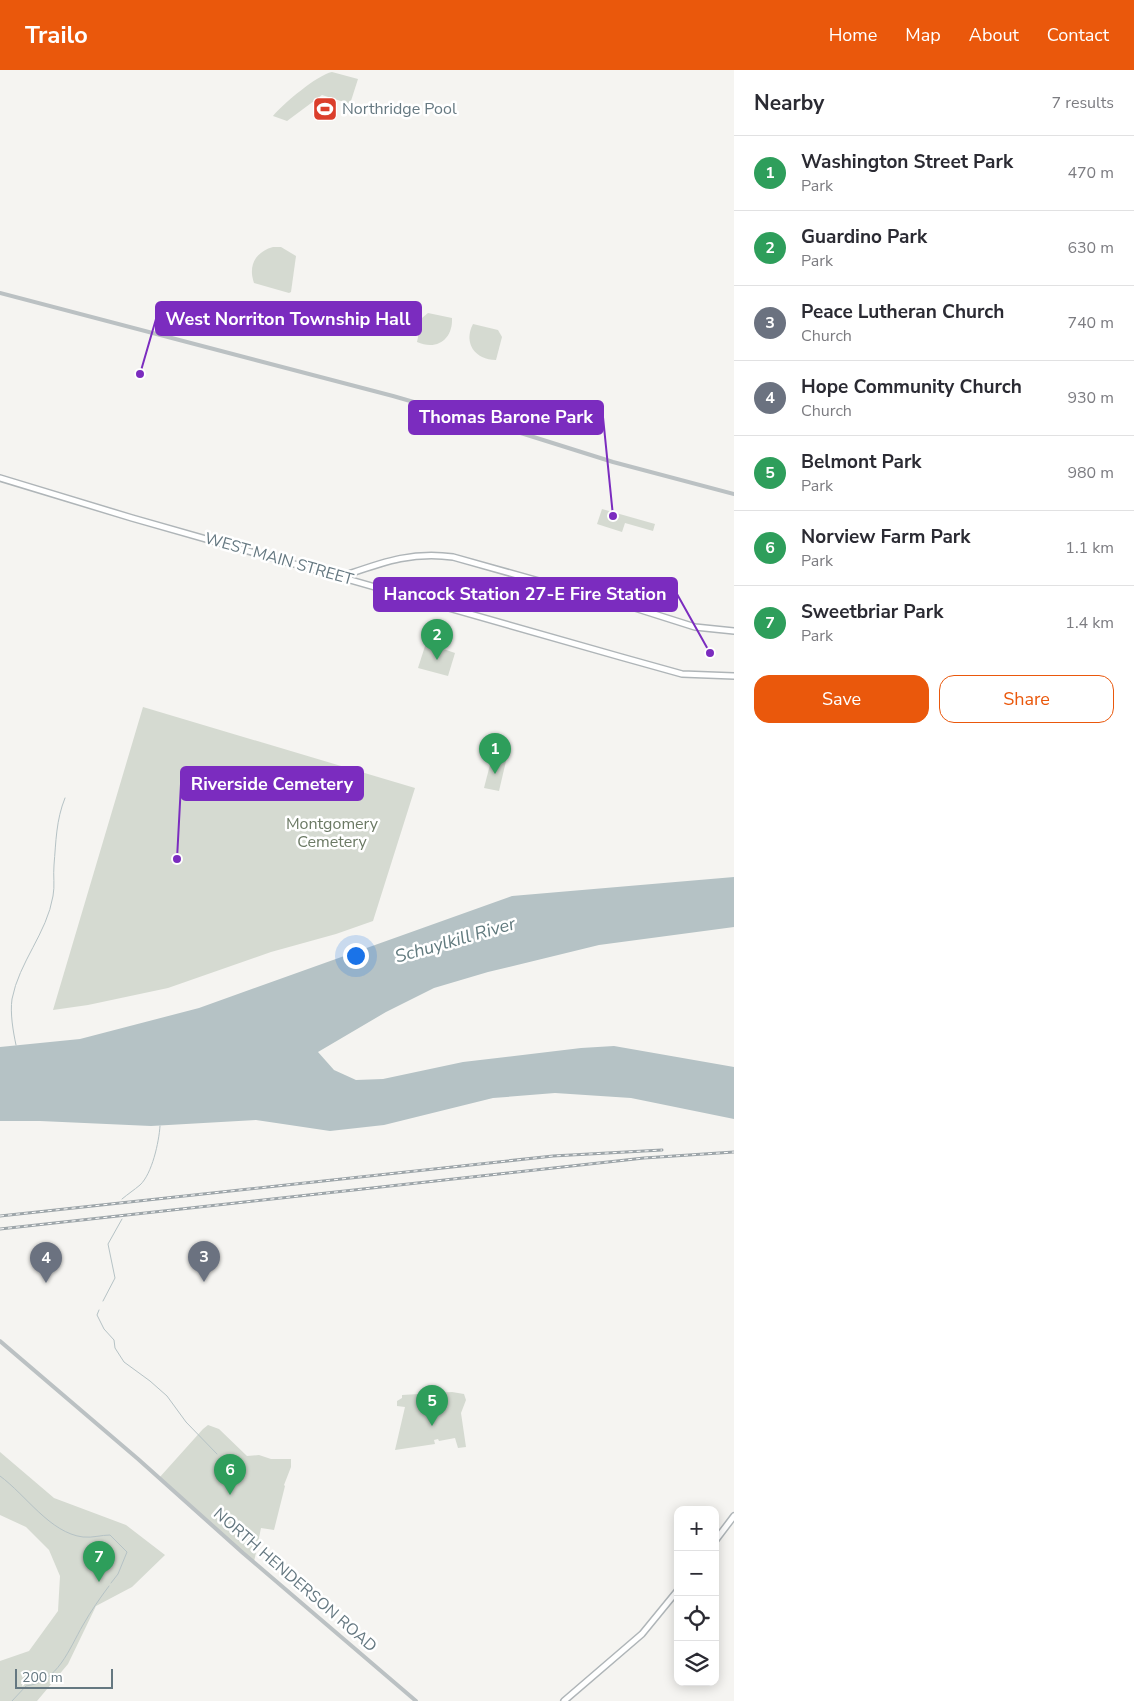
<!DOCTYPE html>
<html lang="en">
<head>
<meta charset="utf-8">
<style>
  body { margin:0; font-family:"Nunito Sans",sans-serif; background:#f2f2f3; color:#2b2b33 }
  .controls { position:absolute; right:15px; bottom:15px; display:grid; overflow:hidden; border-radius:10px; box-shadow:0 2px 12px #0003 }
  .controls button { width:45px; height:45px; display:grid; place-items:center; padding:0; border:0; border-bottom:1px solid #e1e1e2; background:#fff; color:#2b2b33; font:25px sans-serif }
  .scale { position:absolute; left:15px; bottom:12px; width:98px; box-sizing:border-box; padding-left:5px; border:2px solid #657881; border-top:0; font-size:14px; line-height:18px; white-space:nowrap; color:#657881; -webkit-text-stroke:4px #fff; paint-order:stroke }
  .you { position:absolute; left:355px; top:885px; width:18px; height:18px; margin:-12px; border:4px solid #fff; border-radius:50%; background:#1a73e8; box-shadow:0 0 0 8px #1a73e833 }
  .badge { display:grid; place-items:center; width:32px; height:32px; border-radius:50%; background:#ea580c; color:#fff; font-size:16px; font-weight:700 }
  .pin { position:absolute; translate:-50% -41px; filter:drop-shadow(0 1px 2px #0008) }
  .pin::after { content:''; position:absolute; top:26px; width:18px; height:15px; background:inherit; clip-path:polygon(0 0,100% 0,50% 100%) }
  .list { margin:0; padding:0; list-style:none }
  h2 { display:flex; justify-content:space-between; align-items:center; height:65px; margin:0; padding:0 20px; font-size:21px }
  h2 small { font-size:16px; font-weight:400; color:#7c7c81 }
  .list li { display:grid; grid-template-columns:32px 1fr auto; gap:15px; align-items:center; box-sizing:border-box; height:75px; padding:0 20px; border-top:1px solid #e1e1e2 }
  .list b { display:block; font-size:19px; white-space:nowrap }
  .list p { margin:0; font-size:16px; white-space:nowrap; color:#7c7c81 }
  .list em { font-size:16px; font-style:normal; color:#7c7c81 }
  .actions { display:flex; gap:10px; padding:15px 20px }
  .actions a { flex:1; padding:11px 0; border:1px solid #ea580c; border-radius:15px; text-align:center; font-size:18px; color:#ea580c }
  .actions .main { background:#ea580c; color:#fff }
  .icon { flex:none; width:28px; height:28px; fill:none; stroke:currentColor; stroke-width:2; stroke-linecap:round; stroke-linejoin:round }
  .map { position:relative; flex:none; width:734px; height:1631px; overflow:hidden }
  header { display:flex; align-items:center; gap:30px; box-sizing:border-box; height:70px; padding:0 25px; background:#ea580c; color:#fff }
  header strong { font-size:24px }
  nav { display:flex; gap:28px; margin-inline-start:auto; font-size:18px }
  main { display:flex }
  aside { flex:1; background:#fff }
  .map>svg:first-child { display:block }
  .green { fill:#d5dad1 }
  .water { fill:#b5c2c5 }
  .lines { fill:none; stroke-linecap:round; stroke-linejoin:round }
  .stream { stroke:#b5c2c5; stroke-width:1 }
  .major-casing { stroke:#afb5b8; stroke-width:8 }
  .minor { stroke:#bbc1c3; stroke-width:4 }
  .major { stroke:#fff; stroke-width:5 }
  .rail-casing { stroke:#9da5a9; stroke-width:3 }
  .rail { stroke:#fff; stroke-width:1; stroke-dasharray:4; stroke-linecap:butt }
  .labels { text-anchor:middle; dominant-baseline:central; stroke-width:5; stroke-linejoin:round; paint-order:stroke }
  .poi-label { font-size:16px; fill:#657881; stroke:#fff; text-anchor:start }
  .street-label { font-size:16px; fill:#657881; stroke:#fff }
  .park-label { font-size:16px; fill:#6b7964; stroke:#fff }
  .water-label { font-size:18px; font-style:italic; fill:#617a7e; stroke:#fff }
  .leader { fill:none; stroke:#7b2cbf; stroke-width:2 }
  .callout-dot { fill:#7b2cbf; stroke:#fff; stroke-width:2 }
  .callout { fill:#7b2cbf; stroke:#7b2cbf; stroke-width:2 }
  .callout-label { font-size:18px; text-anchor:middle; font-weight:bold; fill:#fff }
</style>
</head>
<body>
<header>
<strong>Trailo</strong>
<nav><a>Home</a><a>Map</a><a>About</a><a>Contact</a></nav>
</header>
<main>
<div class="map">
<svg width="734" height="1631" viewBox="0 0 734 1631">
  <rect width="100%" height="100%" fill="#f5f4f1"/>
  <g class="green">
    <path d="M332 2 358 9 350 34 322 25 287 51 273 46C283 34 317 5 332 2Z"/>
    <path d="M273 177H281L296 186 291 222 289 223 254 213C248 196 255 182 273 177Z"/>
    <path d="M428 243 452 248C453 269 437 281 417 272L422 248Z"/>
    <path d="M473 254 498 260 502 267 496 290C475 290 463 273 473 254Z"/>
    <path d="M602 439 655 454 653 461 625 453 622 462 597 454Z"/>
    <path d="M426 573 455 583 448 606 418 598Z"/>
    <path d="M143 637 415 718 373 851 336 864 271 882 168 918 88 935 53 940Z"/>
    <path d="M492 687 506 691 499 721 484 718Z"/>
    <path d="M452 1322 464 1324 466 1330 461 1343 466 1377 458 1378 455 1368 439 1371 438 1369 434 1370 435 1374 395 1380 405 1337 397 1336V1331L402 1328V1325Z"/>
    <path d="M208 1355 219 1359 247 1386 259 1385 271 1389H291V1397L284 1415 285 1416 274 1460 261 1458 254 1492 159 1408 203 1359Z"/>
    <path d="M0 1382 54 1428 126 1455 165 1485 132 1517 96 1536 68 1594 37 1631H0V1591L29 1581 58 1541 60 1506 49 1480 26 1457 0 1445Z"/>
  </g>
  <path class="water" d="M734 807V857L599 875 488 902 434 918 386 942 318 982 334 1000 356 1010 383 1009 463 992 581 978 614 976 734 997V1049L631 1028 555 1023 493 1028 384 1055 330 1061 256 1050 151 1056 40 1051H0V977L80 969 199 938 512 826Z"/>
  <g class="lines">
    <g class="stream">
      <path d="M16 975C13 961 10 943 12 929 19 892 47 863 53 826 55 816 53 805 54 795 56 772 56 750 65 728"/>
      <path d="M122 1129C128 1124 134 1120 140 1115 152 1104 159 1072 160 1056"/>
      <path d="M103 1231 115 1208 108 1174 122 1149"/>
      <path d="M99 1240 97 1245 104 1259 114 1270 115 1278 124 1292 150 1311 167 1326 186 1352 217 1384"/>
      <path d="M0 1406C26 1425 50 1463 83 1467 93 1468 101 1465 110 1465L127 1482 118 1504 111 1513"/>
      <path d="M12 1631 26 1616C58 1612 69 1579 83 1555 91 1541 100 1528 109 1516"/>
    </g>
    <defs>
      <g id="major">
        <path d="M0 408 132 448 621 587 682 604 734 606"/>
        <path d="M343 506C381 493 411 481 453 487L635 538 695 557 734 561"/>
        <path d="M715 1471 734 1446"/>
        <path d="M564 1631 642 1564 678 1520"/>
      </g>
    </defs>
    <use href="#major" class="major-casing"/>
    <g class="minor">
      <path d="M0 223 393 326 524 364 613 392 734 424"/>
      <path d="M0 1271 138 1389 243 1483 416 1631"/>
    </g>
    <use href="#major" class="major"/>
    <defs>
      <g id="rail">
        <path d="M0 1146 553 1086 662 1080"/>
        <path d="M0 1159 644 1088 734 1082"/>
      </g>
    </defs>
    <use href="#rail" class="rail-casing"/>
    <use href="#rail" class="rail"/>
  </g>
  <defs>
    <symbol id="stadium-square" viewBox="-11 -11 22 22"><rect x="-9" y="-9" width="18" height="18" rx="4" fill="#db3e2b" stroke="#fff"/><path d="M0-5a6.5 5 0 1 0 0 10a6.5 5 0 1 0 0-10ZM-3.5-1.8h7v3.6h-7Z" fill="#fff"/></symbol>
  </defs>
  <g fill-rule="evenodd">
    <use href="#stadium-square" x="311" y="25" width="28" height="28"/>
  </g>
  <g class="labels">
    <g class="poi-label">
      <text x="342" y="39">Northridge Pool</text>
    </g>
    <g class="street-label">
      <text transform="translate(279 489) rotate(16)">WEST MAIN STREET</text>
      <text transform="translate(295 1510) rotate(41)">NORTH HENDERSON ROAD</text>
    </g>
    <g class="park-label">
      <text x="332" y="754">Montgomery<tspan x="332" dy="18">Cemetery</tspan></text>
    </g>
    <g class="water-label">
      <text transform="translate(455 870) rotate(-16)">Schuylkill River</text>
    </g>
  </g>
  <path class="leader" d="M140 304L156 249M613 446L603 347M710 583L677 524M177 789L181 714"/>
  <g class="callout-dot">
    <circle cx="140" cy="304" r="5"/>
    <circle cx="613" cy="446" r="5"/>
    <circle cx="710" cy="583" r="5"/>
    <circle cx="177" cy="789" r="5"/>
  </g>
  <g class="callout">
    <rect x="156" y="232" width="265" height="33" rx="5"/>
    <rect x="409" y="331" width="194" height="33" rx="5"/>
    <rect x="374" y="508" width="303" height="33" rx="5"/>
    <rect x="181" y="697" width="182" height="33" rx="5"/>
  </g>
  <g class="callout-label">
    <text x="288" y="255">West Norriton Township Hall</text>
    <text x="506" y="353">Thomas Barone Park</text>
    <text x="525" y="530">Hancock Station 27-E Fire Station</text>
    <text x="272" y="720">Riverside Cemetery</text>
  </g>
</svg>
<div class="controls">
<button>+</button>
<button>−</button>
<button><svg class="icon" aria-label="locate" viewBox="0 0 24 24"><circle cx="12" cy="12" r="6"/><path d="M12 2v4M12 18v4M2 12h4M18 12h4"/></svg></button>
<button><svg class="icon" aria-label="layers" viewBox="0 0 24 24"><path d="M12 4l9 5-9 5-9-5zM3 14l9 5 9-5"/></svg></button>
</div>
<div class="scale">200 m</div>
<div class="you"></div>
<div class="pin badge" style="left:495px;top:704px;background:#2e9e5b">1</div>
<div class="pin badge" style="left:437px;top:590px;background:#2e9e5b">2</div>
<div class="pin badge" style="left:204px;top:1212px;background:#6b7280">3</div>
<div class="pin badge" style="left:46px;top:1213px;background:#6b7280">4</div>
<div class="pin badge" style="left:432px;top:1356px;background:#2e9e5b">5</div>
<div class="pin badge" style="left:230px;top:1425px;background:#2e9e5b">6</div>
<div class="pin badge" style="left:99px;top:1512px;background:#2e9e5b">7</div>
</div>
<aside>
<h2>Nearby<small>7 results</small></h2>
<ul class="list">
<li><span class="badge" style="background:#2e9e5b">1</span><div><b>Washington Street Park</b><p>Park</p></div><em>470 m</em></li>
<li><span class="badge" style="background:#2e9e5b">2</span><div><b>Guardino Park</b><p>Park</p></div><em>630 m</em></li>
<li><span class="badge" style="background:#6b7280">3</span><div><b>Peace Lutheran Church</b><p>Church</p></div><em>740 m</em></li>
<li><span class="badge" style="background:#6b7280">4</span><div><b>Hope Community Church</b><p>Church</p></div><em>930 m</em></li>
<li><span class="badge" style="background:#2e9e5b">5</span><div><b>Belmont Park</b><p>Park</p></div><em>980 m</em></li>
<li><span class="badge" style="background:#2e9e5b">6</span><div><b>Norview Farm Park</b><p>Park</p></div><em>1.1 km</em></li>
<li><span class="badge" style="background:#2e9e5b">7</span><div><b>Sweetbriar Park</b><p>Park</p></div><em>1.4 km</em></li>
</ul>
<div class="actions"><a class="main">Save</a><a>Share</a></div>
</aside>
</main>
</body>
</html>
